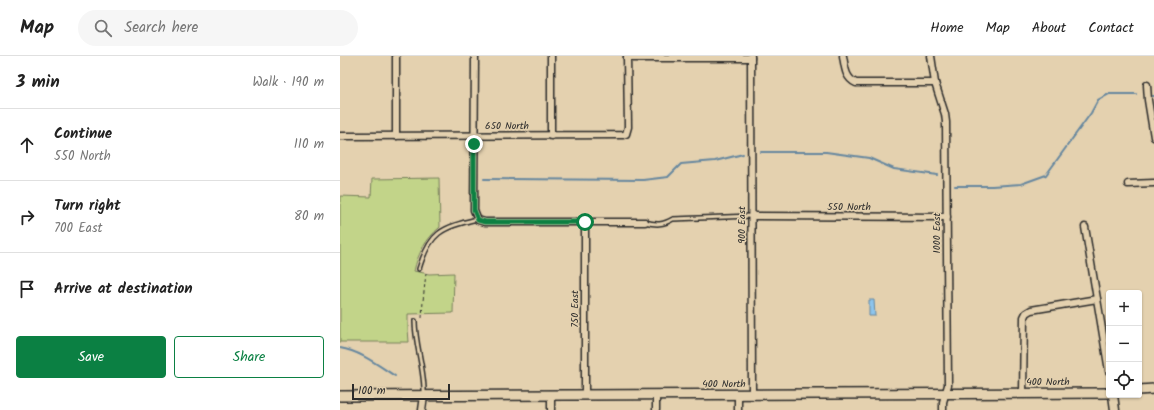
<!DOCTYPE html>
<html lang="en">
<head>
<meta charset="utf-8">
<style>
  body { margin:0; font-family:Kalam,sans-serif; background:#f6f6f6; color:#222 }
  .controls { position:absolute; right:12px; bottom:12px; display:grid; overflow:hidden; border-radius:4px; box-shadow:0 1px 3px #0004 }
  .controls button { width:36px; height:36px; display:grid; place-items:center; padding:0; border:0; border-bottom:1px solid #e0e0e0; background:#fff; color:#222; font:20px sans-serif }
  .scale { position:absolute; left:12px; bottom:10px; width:98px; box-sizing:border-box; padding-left:4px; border:2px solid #2b2b2b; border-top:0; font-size:11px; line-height:14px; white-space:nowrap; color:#2b2b2b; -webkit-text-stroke:3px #e4d1af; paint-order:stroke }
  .stop { position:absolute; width:12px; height:12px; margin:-9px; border:3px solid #0b8043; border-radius:50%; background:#fff }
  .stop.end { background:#0b8043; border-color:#fff; box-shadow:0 1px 4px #0008 }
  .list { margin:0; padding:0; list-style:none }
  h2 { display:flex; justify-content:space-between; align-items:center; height:52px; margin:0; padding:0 16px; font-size:17px }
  h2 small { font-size:13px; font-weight:400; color:#767676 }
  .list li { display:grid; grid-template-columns:26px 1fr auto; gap:12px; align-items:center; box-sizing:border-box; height:72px; padding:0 16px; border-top:1px solid #e0e0e0 }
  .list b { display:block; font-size:15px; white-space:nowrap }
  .list p { margin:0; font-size:13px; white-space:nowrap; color:#767676 }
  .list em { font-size:13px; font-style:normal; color:#767676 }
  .actions { display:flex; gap:8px; padding:12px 16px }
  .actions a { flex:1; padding:9px 0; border:1px solid #0b8043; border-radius:4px; text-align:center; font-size:14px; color:#0b8043 }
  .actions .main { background:#0b8043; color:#fff }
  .icon { flex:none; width:22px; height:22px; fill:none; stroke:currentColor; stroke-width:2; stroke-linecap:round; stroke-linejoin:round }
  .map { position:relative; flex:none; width:814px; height:354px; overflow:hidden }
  header { display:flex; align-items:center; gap:24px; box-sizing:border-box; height:56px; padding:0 20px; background:#fff; border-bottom:1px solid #e0e0e0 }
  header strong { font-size:19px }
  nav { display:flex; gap:22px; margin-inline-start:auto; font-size:14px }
  .search { width:280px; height:36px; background:#f6f6f6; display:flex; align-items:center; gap:10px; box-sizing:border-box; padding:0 14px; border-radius:22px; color:#767676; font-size:15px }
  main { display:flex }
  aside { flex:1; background:#fff }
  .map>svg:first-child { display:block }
  .green { fill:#c2d489; stroke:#76805a }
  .water { fill:#8dc4ec; stroke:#66879f }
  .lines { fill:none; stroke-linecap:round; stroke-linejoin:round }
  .stream { stroke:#66879f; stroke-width:2 }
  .service-casing { stroke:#2b2b2b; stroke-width:6 }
  .minor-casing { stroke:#2b2b2b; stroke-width:9 }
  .tertiary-casing { stroke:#2b2b2b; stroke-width:11 }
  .secondary-casing { stroke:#2b2b2b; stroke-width:12 }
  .path { stroke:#2b2b2b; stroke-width:1; stroke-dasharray:3 3; stroke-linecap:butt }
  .service { stroke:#e4d1af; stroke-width:3 }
  .minor { stroke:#e4d1af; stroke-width:6 }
  .tertiary { stroke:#e4d1af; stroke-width:8 }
  .secondary { stroke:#e4d1af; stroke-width:9 }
  .route { stroke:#0b8043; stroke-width:5 }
  .labels { text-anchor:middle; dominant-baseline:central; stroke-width:3; stroke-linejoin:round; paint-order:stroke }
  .street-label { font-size:10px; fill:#2b2b2b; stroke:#e4d1af }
</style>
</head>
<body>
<header>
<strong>Map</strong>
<div class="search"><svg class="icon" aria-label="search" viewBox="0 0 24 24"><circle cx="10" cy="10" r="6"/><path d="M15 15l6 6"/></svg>Search here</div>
<nav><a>Home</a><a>Map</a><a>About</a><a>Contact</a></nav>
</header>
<main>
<aside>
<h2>3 min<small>Walk · 190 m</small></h2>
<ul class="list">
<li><svg class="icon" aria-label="ahead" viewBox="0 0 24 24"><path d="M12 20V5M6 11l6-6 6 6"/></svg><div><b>Continue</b><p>550 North</p></div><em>110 m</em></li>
<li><svg class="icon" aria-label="right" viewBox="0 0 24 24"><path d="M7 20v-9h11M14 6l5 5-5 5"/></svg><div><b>Turn right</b><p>700 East</p></div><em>80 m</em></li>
<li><svg class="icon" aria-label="arrive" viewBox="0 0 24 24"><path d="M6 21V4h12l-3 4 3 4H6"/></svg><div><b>Arrive at destination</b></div></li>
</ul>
<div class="actions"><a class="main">Save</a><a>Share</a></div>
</aside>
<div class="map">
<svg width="814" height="354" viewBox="0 0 814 354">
  <rect width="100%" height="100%" fill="#e4d1af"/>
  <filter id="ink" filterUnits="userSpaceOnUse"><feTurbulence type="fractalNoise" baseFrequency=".025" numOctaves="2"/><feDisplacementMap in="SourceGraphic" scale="8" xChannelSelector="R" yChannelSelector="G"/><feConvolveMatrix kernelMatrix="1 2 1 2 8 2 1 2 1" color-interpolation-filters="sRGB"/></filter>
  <g filter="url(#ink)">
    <path class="green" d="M99 122 100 171C86 183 78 197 74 215L89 218 114 217 113 257 68 258V273L69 286H0V140L31 141 32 123Z"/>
    <path class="water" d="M529 244H534L535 260H529Z"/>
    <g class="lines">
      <g class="stream">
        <path d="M813 40H814"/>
        <path d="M421 96H486L529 102 554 113 597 119"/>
        <path d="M144 123 303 124 328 121 341 108 375 105 403 98"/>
        <path d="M615 130H652L681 128 706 119 751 57 758 44 769 38H796"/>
        <path d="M0 292C20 295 38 309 55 320"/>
      </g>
      <defs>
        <g id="service">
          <path d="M305 166C316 169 323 169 333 163L411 160"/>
          <path d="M79 213C90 176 101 172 137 163"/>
          <path d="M75 265C75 289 85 314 84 338"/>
        </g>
        <g id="minor">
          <path d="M56 0V80"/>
          <path d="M135 0 134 154 138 164 145 166H305"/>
          <path d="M411 0 412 338"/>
          <path d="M503 0C505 11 505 22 516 27H595"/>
          <path d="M591 0 595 27 605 58 606 66 608 329 603 346V354"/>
          <path d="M287 2H411"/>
          <path d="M807 29 808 44 814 81"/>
          <path d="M0 80 283 79 286 78 288 71 287 0"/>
          <path d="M211 80V0"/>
          <path d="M788 128 814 127"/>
          <path d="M412 160 607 161"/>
          <path d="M245 166V339"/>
          <path d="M745 171 769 315"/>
          <path d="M398 338V354"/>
          <path d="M683 338 684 261 686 257 691 254 757 243"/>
          <path d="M82 354 84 340"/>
          <path d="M211 354V339"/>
          <path d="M316 354V339"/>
        </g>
        <path id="tertiary" d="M773 339 775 354"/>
        <g id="secondary">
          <path d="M799 334 814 333"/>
          <path d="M0 340 769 337"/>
        </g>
      </defs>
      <use href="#service" class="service-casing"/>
      <use href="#minor" class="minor-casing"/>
      <use href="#tertiary" class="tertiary-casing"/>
      <use href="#secondary" class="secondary-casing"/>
      <path class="path" d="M82 262 83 245 86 217"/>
      <use href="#service" class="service"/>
      <use href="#minor" class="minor"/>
      <use href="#tertiary" class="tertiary"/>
      <use href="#secondary" class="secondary"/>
    </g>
  </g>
  <g class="lines" filter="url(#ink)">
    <path class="route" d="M134 88V154L138 164 145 166H245"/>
  </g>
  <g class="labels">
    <g class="street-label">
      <text x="167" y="70">650 North</text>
      <text x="509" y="151">550 North</text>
      <text transform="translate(402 169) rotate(-90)">900 East</text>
      <text transform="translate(597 177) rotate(-90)">1000 East</text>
      <text transform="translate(235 253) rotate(-90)">750 East</text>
      <text x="708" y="326">400 North</text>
      <text x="384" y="328">400 North</text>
    </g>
  </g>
</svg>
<div class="controls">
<button>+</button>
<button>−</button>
<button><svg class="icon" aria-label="locate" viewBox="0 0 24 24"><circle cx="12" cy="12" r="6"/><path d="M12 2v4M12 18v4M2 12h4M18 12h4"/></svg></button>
</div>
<div class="scale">100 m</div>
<div class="stop" style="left:245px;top:166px"></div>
<div class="stop end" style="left:134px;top:88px"></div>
</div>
</main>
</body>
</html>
